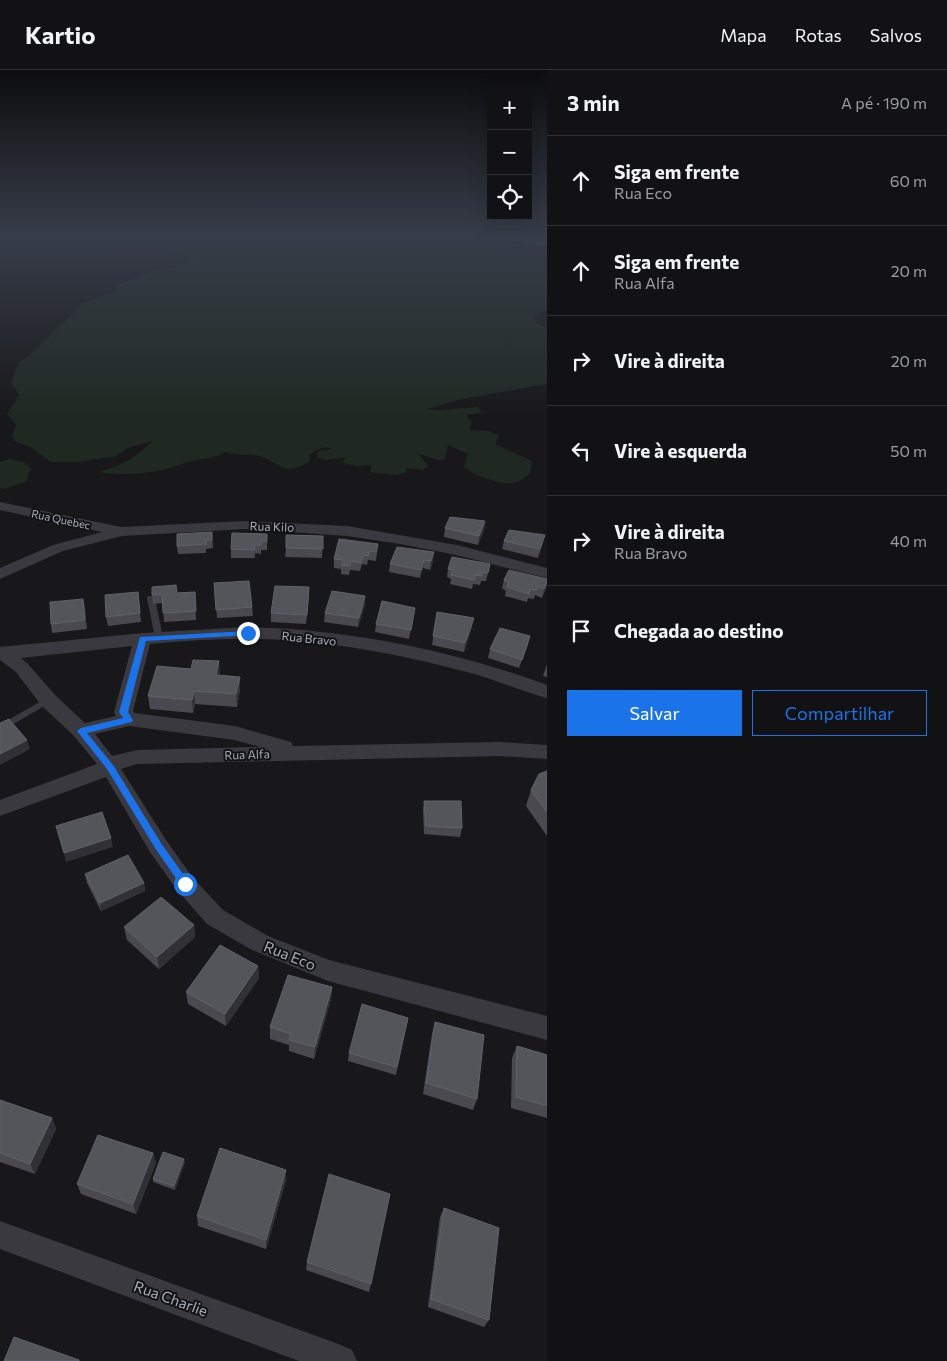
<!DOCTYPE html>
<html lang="pt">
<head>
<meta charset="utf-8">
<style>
  body { margin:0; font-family:Commissioner,sans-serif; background:#1f2022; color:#f1f3f6 }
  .controls { position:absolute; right:15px; top:15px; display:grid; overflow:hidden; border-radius:0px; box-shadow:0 5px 20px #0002 }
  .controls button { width:45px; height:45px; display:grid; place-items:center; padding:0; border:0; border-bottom:1px solid #313234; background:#121214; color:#f1f3f6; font:25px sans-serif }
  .stop { position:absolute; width:15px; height:15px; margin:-11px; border:4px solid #1a73e8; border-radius:50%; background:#fff }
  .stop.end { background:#1a73e8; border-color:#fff; box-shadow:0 1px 5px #0008 }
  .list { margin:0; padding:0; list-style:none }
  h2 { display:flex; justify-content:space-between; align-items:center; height:65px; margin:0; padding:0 20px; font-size:21px }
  h2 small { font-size:16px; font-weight:400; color:#9c9ea0 }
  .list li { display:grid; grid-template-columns:32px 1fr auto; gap:15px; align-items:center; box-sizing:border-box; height:90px; padding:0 20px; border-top:1px solid #313234 }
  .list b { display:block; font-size:19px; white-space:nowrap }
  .list p { margin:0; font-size:16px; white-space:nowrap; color:#9c9ea0 }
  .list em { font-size:16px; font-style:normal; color:#9c9ea0 }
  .actions { display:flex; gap:10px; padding:15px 20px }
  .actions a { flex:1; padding:11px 0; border:1px solid #1a73e8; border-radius:0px; text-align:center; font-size:18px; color:#1a73e8 }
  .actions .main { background:#1a73e8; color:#fff }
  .icon { flex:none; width:28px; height:28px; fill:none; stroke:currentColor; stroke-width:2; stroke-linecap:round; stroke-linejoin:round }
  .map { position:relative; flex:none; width:547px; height:1291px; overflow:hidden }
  header { display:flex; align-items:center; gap:30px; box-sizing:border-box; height:70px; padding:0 25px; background:#121214; border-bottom:1px solid #313234 }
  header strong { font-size:24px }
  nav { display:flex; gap:28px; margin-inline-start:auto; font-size:18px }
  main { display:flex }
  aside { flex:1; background:#121214 }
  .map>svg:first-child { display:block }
  .green { fill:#1f2922 }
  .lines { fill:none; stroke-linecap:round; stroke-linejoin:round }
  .lane { fill:#39393f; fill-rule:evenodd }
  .street { fill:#39393f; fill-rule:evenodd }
  .secondary { fill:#464850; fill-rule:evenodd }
  .wall { fill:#49494f }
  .shaded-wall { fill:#313135 }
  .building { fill:#54545b; stroke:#61626a }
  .route { fill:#1a73e8 }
  .labels { text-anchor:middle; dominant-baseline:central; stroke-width:4; stroke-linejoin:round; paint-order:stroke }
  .far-street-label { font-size:11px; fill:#a9adbb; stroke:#131315 }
  .street-label { font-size:12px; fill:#a9adbb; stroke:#131315 }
  .near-street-label { font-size:15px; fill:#a9adbb; stroke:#131315 }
</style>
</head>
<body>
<header>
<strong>Kartio</strong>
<nav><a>Mapa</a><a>Rotas</a><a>Salvos</a></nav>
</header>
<main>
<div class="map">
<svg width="547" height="1291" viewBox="0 0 547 1291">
  <rect width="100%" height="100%" fill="#18181a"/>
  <g class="green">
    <path d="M103 167H174V169L193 181C228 168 283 176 320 178L324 181H358L386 176 450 174 537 191 547 197V241L539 242 533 246 537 253 547 258V314L457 330 428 339 439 340 479 337 481 343 466 345 471 352 470 360 488 361 499 365 495 374 532 391 530 404C526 407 521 411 516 412 503 417 474 405 464 397L468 384 448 375 445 389 437 390 419 384 428 396 423 400 407 398 405 403 396 405 371 402V395L356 396 343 393 345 387 326 390 317 387 319 381 332 379C324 375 316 379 310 385V391C280 410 279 388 254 385 243 384 239 386 226 382 215 388 205 388 192 391 185 392 178 396 170 398 147 404 122 406 99 402 119 397 139 386 152 371L128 378 116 386 79 392H50L32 378 15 371 12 366 16 355 7 344 19 325 11 313 18 293 30 285 83 233 114 222 116 216 153 200 182 197 184 193 194 190 192 187C177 187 163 179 150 174 142 171 134 175 126 176L122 171Z"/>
    <path d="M9 389 23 392 31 398 26 412 4 419 0 418V392Z"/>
  </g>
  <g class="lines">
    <g class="lane">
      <path d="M148 526H154L155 528 163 568 162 570H156L155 568 147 528Z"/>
      <path d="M48 627 51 628 52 630 51 632 0 662V655Z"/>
    </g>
    <g class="street">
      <path d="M0 432 121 457 245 451 347 456 457 475 547 498V508L456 485 400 474 347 466 245 459 122 466 63 481 0 509V498L53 475 102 462 0 440Z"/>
      <path d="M246 557C347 559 452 580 547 615V628C520 621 494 609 467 602 399 584 327 570 257 569 221 568 185 571 150 574L133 641 135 643 235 656 291 672 293 676 500 672 547 675V689L500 686 137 694 121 699 166 770 193 808 223 840 268 866 329 890 547 946V970L328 911 252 880 207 854 177 820 150 782 106 707 0 746V730L97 694 74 666 41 635 16 602 0 590V577L143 563ZM132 576 114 642 116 646 85 653 55 625 28 594 21 588ZM129 656 235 670 260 677 137 680 112 686 95 664Z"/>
      <path d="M0 1151 341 1275 352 1280 357 1291H299L0 1179Z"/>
    </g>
    <path class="secondary" d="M511 167 547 168V176L513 170Z"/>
  </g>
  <g class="wall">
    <path d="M485 451 484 460 478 475 444 467 445 458Z"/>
    <path d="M212 462 213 478 206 479V483L178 484 177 476Z"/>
    <path d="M267 464V480H261V484L255 483V488H231V479Z"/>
    <path d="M545 465 538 488 502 479 504 471Z"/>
    <path d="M323 466 322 488 285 487 286 478Z"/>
    <path d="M378 474 376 491 368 490 367 495 362 494 360 501 350 500 349 505 341 504V499L334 498V489Z"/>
    <path d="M397 477 433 491 430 500 423 498 420 508 389 502 390 494Z"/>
    <path d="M490 494 486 511H481L480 515 473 514 472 519 450 514 451 509 447 507 448 499Z"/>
    <path d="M547 509 546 518 542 528 535 525 534 529 528 528 527 532 505 526 506 521 502 518 504 510Z"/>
    <path d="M214 513 252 537 253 546 217 548Z"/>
    <path d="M176 515 177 523 195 522 196 550 164 552 163 533 153 534 152 525Z"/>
    <path d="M138 522 141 552 108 556 106 547Z"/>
    <path d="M309 526 306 554 271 552V543Z"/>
    <path d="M83 529 87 559 52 563 51 554Z"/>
    <path d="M365 535 358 557 324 552 325 543Z"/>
    <path d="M415 538 409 569 375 562 376 554Z"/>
    <path d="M437 542 472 557 464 582 432 575Z"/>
    <path d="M528 575 519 598 488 588 490 579Z"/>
    <path d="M547 594V607L543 606Z"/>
    <path d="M219 605 240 607V620L237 637 195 634 193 643 150 639 148 626Z"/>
    <path d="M547 701V766L526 736 531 720Z"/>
    <path d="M424 731 462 758 460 767 424 764 423 740Z"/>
    <path d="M85 804 144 813 145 821 101 841 87 813Z"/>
    <path d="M194 855 195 867 159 899 127 870 124 857Z"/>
    <path d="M258 896 259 908 226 956 188 934 186 922Z"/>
    <path d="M332 917 331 929 314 989 289 981V975L270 969V957Z"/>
    <path d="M408 948 396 1005 348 991 349 983Z"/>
    <path d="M435 952 477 1029 473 1040 423 1024 432 964Z"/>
    <path d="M517 976 547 985V1048L511 1038 512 988Z"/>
    <path d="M0 1030 52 1048 56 1059 35 1104 0 1092Z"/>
    <path d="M153 1083 156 1093 136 1144 81 1124 77 1114Z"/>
    <path d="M185 1092 175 1120 153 1112V1109Z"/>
    <path d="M286 1110 266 1179 198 1156 197 1146Z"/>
    <path d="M444 1138 489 1250 484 1257 428 1237 440 1147Z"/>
    <path d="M307 1192 371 1214 369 1222 306 1200Z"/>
  </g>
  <g class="shaded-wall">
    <path d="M485 451 484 460 478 475 479 466Z"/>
    <path d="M434 482 433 491 430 500 431 491Z"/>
    <path d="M424 490 423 498 420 508 421 500Z"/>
    <path d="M547 512 546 518 542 528 544 519Z"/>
    <path d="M365 526V535L358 557 359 548Z"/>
    <path d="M83 529 85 537 87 559 85 550Z"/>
    <path d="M474 548 472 557 464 582 465 573Z"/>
    <path d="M530 566 528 575 519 598 522 590Z"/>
    <path d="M219 591 220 604 217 618 216 605Z"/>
    <path d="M240 607V620L237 637 236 624Z"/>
    <path d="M194 621 195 634 193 643 192 630Z"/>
    <path d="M27 670 30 679 0 695V684Z"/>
    <path d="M111 768 113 777 66 792 64 783Z"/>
    <path d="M144 813 145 821 101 841 100 833Z"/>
    <path d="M194 855 195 867 159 899 157 887Z"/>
    <path d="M258 896 259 908 226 956 225 944Z"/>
    <path d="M332 917 331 929 314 989 315 977Z"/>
    <path d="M52 1048 56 1059 35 1104 30 1094Z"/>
    <path d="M153 1083 156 1093 136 1144 133 1134Z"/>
    <path d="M184 1089 185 1092 175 1120 174 1116Z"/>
    <path d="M286 1100V1110L266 1179V1170Z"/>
  </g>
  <g class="building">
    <path d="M450 447 485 451 479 466 445 458Z"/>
    <path d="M509 460 545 465 540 479 504 471Z"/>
    <path d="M212 462V470H206V474L177 476V464Z"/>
    <path d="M232 463 267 464V471H261V475H255L254 480 231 479Z"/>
    <path d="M286 465 323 466V479L286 478Z"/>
    <path d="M339 469 378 474 376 482 369 481 368 486 363 485 361 493 351 491 350 496 341 495 343 490 334 489Z"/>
    <path d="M397 477 434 482 431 491 424 490 421 500 390 494Z"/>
    <path d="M452 487 490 494 488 503 480 502 482 506 475 505 474 510 451 505 453 500 448 499Z"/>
    <path d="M509 500 547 509V512L544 519 538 516 537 520 530 519 529 524 507 517 509 513 504 510Z"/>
    <path d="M249 511 252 537 216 540 214 513Z"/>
    <path d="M176 515 177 523 195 522 196 541 163 543 162 524 152 525V517Z"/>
    <path d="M275 516 309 517 307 545 271 543Z"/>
    <path d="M332 521 365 526 359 548 325 543Z"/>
    <path d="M138 522 140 543 106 547 105 525Z"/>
    <path d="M83 529 85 550 51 554 50 532Z"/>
    <path d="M382 531 415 538 411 560 376 554Z"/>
    <path d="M437 542 474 548 465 573 433 566Z"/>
    <path d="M500 558 530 566 522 590 490 579Z"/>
    <path d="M193 590 219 591 216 605 240 607 236 624 194 621 192 630 148 626 157 596 191 599Z"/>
    <path d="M9 649 27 670 0 684V653Z"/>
    <path d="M547 701V742L531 720 539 704Z"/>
    <path d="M424 731H461L462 758 426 756Z"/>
    <path d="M102 742 111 768 64 783 56 756Z"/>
    <path d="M128 785 144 813 100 833 85 804Z"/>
    <path d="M161 827 194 855 157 887 124 857Z"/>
    <path d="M220 875 258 896 225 944 186 922Z"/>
    <path d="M288 905 332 917 315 977 289 970 291 964 270 957Z"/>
    <path d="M362 934 408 948 397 997 349 983Z"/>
    <path d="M435 952 484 965 477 1029 426 1013Z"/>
    <path d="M517 976 547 985V1036L516 1027Z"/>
    <path d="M0 1030 52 1048 30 1094 0 1083Z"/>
    <path d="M98 1065 153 1083 133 1134 77 1114Z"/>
    <path d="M220 1078 286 1100 266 1170 197 1146Z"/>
    <path d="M163 1082 184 1089 174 1116 153 1109Z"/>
    <path d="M329 1104 390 1124 371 1214 307 1192Z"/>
    <path d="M444 1138 499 1158 489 1250 431 1229Z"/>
    <path d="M14 1267 79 1290V1291H4Z"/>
  </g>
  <linearGradient id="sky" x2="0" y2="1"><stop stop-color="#0d0d0e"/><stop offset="0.48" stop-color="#373d49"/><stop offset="1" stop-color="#373d49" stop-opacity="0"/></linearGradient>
  <rect width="547" height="347" fill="url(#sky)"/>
  <path class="route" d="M248 561 252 563 251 565 146 571 128 642 133 650 132 652 87 663 113 695 161 773 188 811V817H182L155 778 107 699 77 661 81 658 123 648 119 642 140 567Z"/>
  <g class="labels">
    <g class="far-street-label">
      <text transform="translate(61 449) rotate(12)">Rua Quebec</text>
    </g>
    <g class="street-label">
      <text transform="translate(272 456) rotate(2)">Rua Kilo</text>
      <text transform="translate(309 568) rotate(6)">Rua Bravo</text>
      <text transform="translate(247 684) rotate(-2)">Rua Alfa</text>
    </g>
    <g class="near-street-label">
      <text transform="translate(290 885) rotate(22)">Rua Eco</text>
      <text transform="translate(171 1228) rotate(20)">Rua Charlie</text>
    </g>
  </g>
</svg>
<div class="controls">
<button>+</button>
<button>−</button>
<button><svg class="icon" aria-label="locate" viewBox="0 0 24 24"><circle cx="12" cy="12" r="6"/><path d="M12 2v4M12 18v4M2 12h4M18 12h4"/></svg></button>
</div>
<div class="stop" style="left:185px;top:814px"></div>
<div class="stop end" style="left:248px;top:563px"></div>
</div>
<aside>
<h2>3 min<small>A pé · 190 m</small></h2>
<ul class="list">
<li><svg class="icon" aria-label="ahead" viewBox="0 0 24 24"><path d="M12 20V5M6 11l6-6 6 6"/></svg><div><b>Siga em frente</b><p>Rua Eco</p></div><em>60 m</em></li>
<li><svg class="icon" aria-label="ahead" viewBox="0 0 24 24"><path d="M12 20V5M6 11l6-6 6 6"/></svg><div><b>Siga em frente</b><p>Rua Alfa</p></div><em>20 m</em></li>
<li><svg class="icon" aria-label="right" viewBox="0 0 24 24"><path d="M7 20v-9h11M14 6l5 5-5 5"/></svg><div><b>Vire à direita</b></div><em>20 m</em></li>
<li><svg class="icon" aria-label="left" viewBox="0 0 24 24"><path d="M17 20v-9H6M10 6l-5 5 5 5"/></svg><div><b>Vire à esquerda</b></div><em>50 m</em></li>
<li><svg class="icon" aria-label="right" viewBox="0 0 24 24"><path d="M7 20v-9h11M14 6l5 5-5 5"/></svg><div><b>Vire à direita</b><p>Rua Bravo</p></div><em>40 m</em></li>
<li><svg class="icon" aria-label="arrive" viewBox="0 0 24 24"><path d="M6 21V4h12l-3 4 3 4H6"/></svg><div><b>Chegada ao destino</b></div></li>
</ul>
<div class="actions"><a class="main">Salvar</a><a>Compartilhar</a></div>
</aside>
</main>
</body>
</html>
